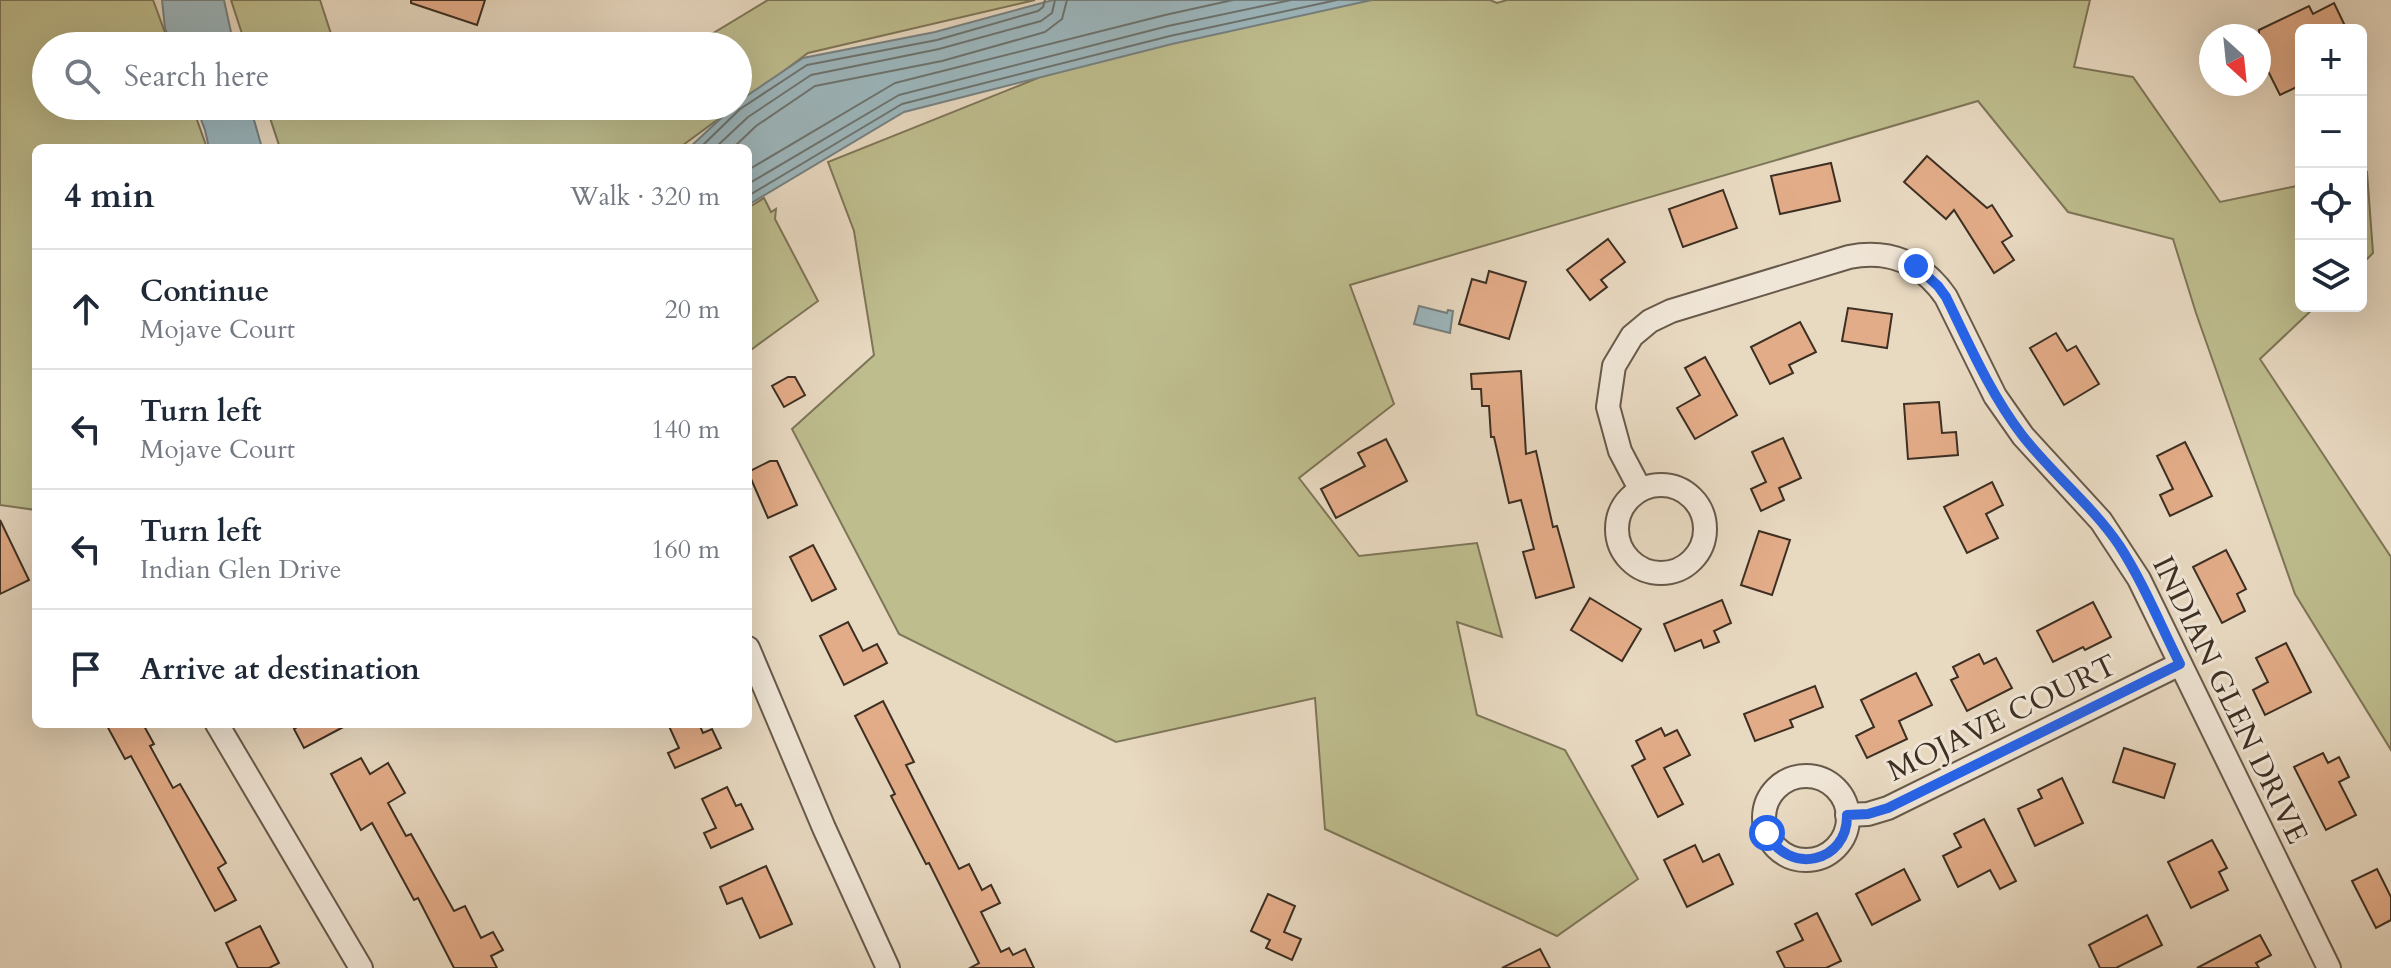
<!DOCTYPE html>
<html lang="en">
<head>
<meta charset="utf-8">
<style>
  body { margin:0; font-family:Cardo,serif; background:#f6f6f7; color:#1f2937 }
  .controls { position:absolute; right:24px; top:24px; display:grid; overflow:hidden; border-radius:12px; box-shadow:0 8px 32px #0002 }
  .controls button { width:72px; height:72px; display:grid; place-items:center; padding:0; border:0; border-bottom:2px solid #e0e1e3; background:#fff; color:#1f2937; font:40px sans-serif }
  .compass { position:absolute; left:2199px; top:24px; width:72px; height:72px; border-radius:50%; background:#fff; box-shadow:0 8px 32px #0002; rotate:153deg }
  .stop { position:absolute; width:24px; height:24px; margin:-18px; border:6px solid #2563eb; border-radius:50%; background:#fff }
  .stop.end { background:#2563eb; border-color:#fff; box-shadow:0 2px 8px #0008 }
  .list { margin:0; padding:0; list-style:none }
  h2 { display:flex; justify-content:space-between; align-items:center; height:104px; margin:0; padding:0 32px; font-size:34px }
  h2 small { font-size:26px; font-weight:400; color:#747a83 }
  .list li { display:grid; grid-template-columns:52px 1fr auto; gap:24px; align-items:center; box-sizing:border-box; height:120px; padding:0 32px; border-top:2px solid #e0e1e3 }
  .list b { display:block; font-size:30px; white-space:nowrap }
  .list p { margin:0; font-size:26px; white-space:nowrap; color:#747a83 }
  .list em { font-size:26px; font-style:normal; color:#747a83 }
  .icon { flex:none; width:44px; height:44px; fill:none; stroke:currentColor; stroke-width:2; stroke-linecap:round; stroke-linejoin:round }
  .map { position:relative; flex:none; width:2391px; height:968px; overflow:hidden }
  .search { position:absolute; background:#fff; box-shadow:0 8px 32px #0002; left:32px; top:32px; width:720px; height:88px; display:flex; align-items:center; gap:20px; box-sizing:border-box; padding:0 28px; border-radius:44px; color:#747a83; font-size:30px }
  .panel { position:absolute; background:#fff; box-shadow:0 8px 32px #0002; left:32px; top:144px; width:720px; height:584px; border-radius:12px }
  .map>svg:first-child { display:block }
  .green { fill:#bebd8e; stroke:#7e7658; stroke-width:2 }
  .water { fill:#9cb7be; stroke:#768180; stroke-width:2 }
  .lines { fill:none; stroke-linecap:round; stroke-linejoin:round }
  .shore { stroke:#6c7370; stroke-width:2 }
  .building { fill:#e3ac88; stroke:#3d2f23; stroke-width:2 }
  .minor-casing { stroke:#685a4a; stroke-width:26 }
  .minor { stroke:#f0e6d7; stroke-width:22 }
  .route { stroke:#2563eb; stroke-width:10 }
  .labels { text-anchor:middle; dominant-baseline:central; stroke-width:6; stroke-linejoin:round; paint-order:stroke }
  .street-label { font-size:30px; fill:#3d2f23; stroke:#f0e6d7 }
</style>
</head>
<body>
<div class="map">
<svg width="2391" height="968" viewBox="0 0 2391 968">
  <rect width="100%" height="100%" fill="#e8d9c1"/>
  <filter id="stains"><feTurbulence type="fractalNoise" baseFrequency=".0025" numOctaves="4"/><feColorMatrix values="0 0 0 0 .2 0 0 0 0 .09 0 0 0 0 .02 0 0 0 .5 -.17"/></filter>
  <radialGradient id="worn" r=".72"><stop offset=".6" stop-color="#630" stop-opacity="0"/><stop offset="1" stop-color="#630" stop-opacity=".3"/></radialGradient>
  <g class="green">
    <path d="M0 0H153L170 46H46V106H192L207 148H36V510L0 505Z"/>
    <path d="M231 0H320L335 46H246Z"/>
    <path d="M768 0H1035L808 53 738 105V46H692Z"/>
    <path d="M1088 0H1490L1497 3 1507 0H2090L2074 67 2133 77 2220 202 2301 185V306H2316L2260 359 2391 557V750L2295 594 2196 313 2173 239 2068 212 1978 101 1350 285 1394 404 1299 478 1359 556 1477 543 1502 637 1457 622 1477 715 1565 750 1638 879 1557 936 1325 829 1315 698 1116 742 899 634 792 429 874 355 854 231 828 162 1038 78Z"/>
    <path d="M266 106H736L679 148H280Z"/>
    <path d="M2367 172 2373 253 2361 265V173Z"/>
    <path d="M764 198 771 212 776 209 775 219 818 301 748 352V208Z"/>
  </g>
  <g class="water">
    <path d="M162 0H224L234 46H172L165 28Z"/>
    <path d="M1053 0H1372L1172 44 904 112 748 205V148H689L734 106H738L742 99 803 58 935 32Z"/>
    <path d="M196 106H250L262 148H209L205 130Z"/>
    <path d="M1419 306 1447 313 1448 310 1453 311 1450 333 1414 324Z"/>
  </g>
  <g class="lines">
    <g class="shore">
      <path d="M700 148 740 109 807 65 937 40 1038 11 1043 7 1045 0"/>
      <path d="M715 148 748 117 811 75 939 49 1041 21 1052 13 1055 0"/>
      <path d="M733 148 756 126 815 86 942 61 1045 32 1062 19 1067 0"/>
      <path d="M748 170 895 83 1165 15 1233 0"/>
      <path d="M748 184 899 95 1168 26 1291 0"/>
      <path d="M748 196 902 104 1170 36 1337 0"/>
    </g>
  </g>
  <g class="building">
    <path d="M411 0H485L477 25 411 3Z"/>
    <path d="M2334 3 2347 30H2301V85L2280 95 2259 53V30L2309 6 2313 14Z"/>
    <path d="M1927 156 1987 208 1992 205 2012 236 2002 242 2014 260 1994 273 1954 210 1946 219 1904 182Z"/>
    <path d="M1831 163 1840 201 1780 214 1771 176Z"/>
    <path d="M1723 190 1737 228 1683 247 1669 209Z"/>
    <path d="M1608 239 1625 262 1601 280 1607 287 1590 300 1567 270Z"/>
    <path d="M1489 271 1526 282 1509 339 1459 324 1472 279 1486 283Z"/>
    <path d="M1848 308 1892 314 1887 348 1842 341Z"/>
    <path d="M1800 322 1816 352 1789 365 1793 373 1770 384 1751 347Z"/>
    <path d="M2056 333 2067 351 2076 346 2099 384 2064 405 2030 348Z"/>
    <path d="M1705 357 1737 415 1695 439 1677 408 1700 395 1685 368Z"/>
    <path d="M1521 371 1526 454 1536 451 1553 527 1557 526 1574 587 1536 598 1523 552 1534 549 1521 500 1509 503 1494 437H1491L1489 406H1482L1481 389H1472L1471 374Z"/>
    <path d="M788 377H795L805 395 784 407 772 386Z"/>
    <path d="M1939 402 1942 433 1956 432 1958 455 1908 459 1904 404Z"/>
    <path d="M1783 438 1801 478 1779 488 1784 500 1761 511 1751 489 1766 482 1752 452Z"/>
    <path d="M1386 439 1407 481 1336 518 1321 489 1365 466 1358 453Z"/>
    <path d="M2185 442 2212 496 2170 516 2160 495 2173 489 2157 456Z"/>
    <path d="M770 461H777L797 505 768 518 748 472Z"/>
    <path d="M1992 482 2003 505 1986 514 1998 538 1967 553 1944 507Z"/>
    <path d="M0 520 29 580 0 594Z"/>
    <path d="M1759 531 1790 540 1772 595 1741 585Z"/>
    <path d="M813 545 836 589 812 601 790 557Z"/>
    <path d="M2226 550 2246 589 2237 594 2245 611 2222 623 2193 567Z"/>
    <path d="M1590 598 1641 629 1622 661 1571 630Z"/>
    <path d="M1722 600 1731 623 1714 631 1719 642 1704 648 1701 640 1675 651 1664 624Z"/>
    <path d="M2093 602 2111 637 2085 650 2083 647 2053 662 2037 631Z"/>
    <path d="M848 622 863 651 877 644 887 663 844 685 820 636Z"/>
    <path d="M2286 643 2311 692 2265 715 2253 690 2268 682 2256 658Z"/>
    <path d="M1979 654 1984 664 1996 658 2012 688 1967 711 1951 680 1958 677 1953 667Z"/>
    <path d="M1916 673 1932 705 1899 721 1907 739 1867 758 1856 736 1874 727 1861 700Z"/>
    <path d="M1815 686 1823 707 1790 720 1793 727 1755 741 1744 714Z"/>
    <path d="M883 701 914 762 906 765 959 869 969 864 982 890 991 885 1000 903 981 912 1001 952 1009 948 1013 955 1025 949 1034 968H970L979 963 929 863 926 864 891 796 895 794 855 716Z"/>
    <path d="M106 724H143L154 744 150 746 173 788 180 784 226 863 218 868 236 900 215 911 131 756 125 759Z"/>
    <path d="M303 724H349L304 748 294 729Z"/>
    <path d="M668 724H699L703 733 712 729 721 748 675 768 668 753 679 748Z"/>
    <path d="M1661 728 1665 736 1677 730 1690 755 1664 768 1683 804 1658 817 1632 766 1645 759 1636 741Z"/>
    <path d="M2124 748 2175 764 2164 798 2113 782Z"/>
    <path d="M2323 753 2328 763 2339 757 2349 777 2339 782 2356 815 2326 830 2294 767Z"/>
    <path d="M361 758 370 774 388 763 405 793 388 803 406 836 411 834 454 911 465 906 481 938 493 932 503 950 491 956 497 968H454L418 898 414 900 372 823 361 830 331 774Z"/>
    <path d="M2062 778 2083 823 2035 846 2018 809 2042 798 2038 790Z"/>
    <path d="M727 787 736 806 741 804 753 829 711 848 704 833 716 828 702 799Z"/>
    <path d="M1984 819 2016 881 2000 889 1990 870 1958 887 1943 856 1961 847 1954 834Z"/>
    <path d="M2212 840 2227 868 2219 872 2228 890 2191 908 2168 862Z"/>
    <path d="M1695 845 1703 862 1719 854 1733 884 1687 907 1664 860Z"/>
    <path d="M766 866 792 924 760 938 742 898 727 904 720 887Z"/>
    <path d="M1904 869 1920 900 1872 925 1856 894Z"/>
    <path d="M2377 869 2391 897V920L2376 928 2352 881Z"/>
    <path d="M1268 894 1295 906 1284 932 1301 939 1292 960 1266 948 1270 940 1251 931Z"/>
    <path d="M1817 913 1841 961 1826 968H1785L1777 952 1803 940 1795 924Z"/>
    <path d="M2147 915 2162 945 2116 968H2100L2089 945Z"/>
    <path d="M260 926 279 963 269 968H238L226 943Z"/>
    <path d="M2260 935 2271 955 2256 963 2259 968H2197Z"/>
    <path d="M1540 949 1550 968H1502Z"/>
  </g>
  <g class="lines">
    <defs>
      <g id="minor">
        <circle cx="1661" cy="529" r="44"/>
        <path d="M1640 489 1620 451 1608 407 1614 366 1632 336 1650 321 1671 311 1849 257C1889 249 1923 263 1946 297L1995 396 2023 436 2101 521 2139 579 2329 968"/>
        <path d="M748 648 824 828 888 968"/>
        <path d="M217 724 361 968"/>
        <circle cx="1806" cy="818" r="42"/>
        <path d="M1847 815 1868 814 1888 808 2180 664"/>
      </g>
    </defs>
    <use href="#minor" class="minor-casing"/>
    <use href="#minor" class="minor"/>
  </g>
  <g class="lines">
    <path class="route" d="M1767 833C1788 876 1848 863 1847 815L1868 814 1888 808 2180 664C2160 624 2143 582 2119 545 2091 504 2052 474 2022 435 1990 393 1969 344 1946 297L1938 286 1916 266"/>
  </g>
  <g class="labels">
    <g class="street-label">
      <text transform="translate(2230 700) rotate(64)">INDIAN GLEN DRIVE</text>
      <text transform="translate(2002 718) rotate(-26)">MOJAVE COURT</text>
    </g>
  </g>
  <rect width="100%" height="100%" filter="url(#stains)"/>
  <rect width="100%" height="100%" fill="url(#worn)"/>
</svg>
<div class="controls">
<button>+</button>
<button>−</button>
<button><svg class="icon" aria-label="locate" viewBox="0 0 24 24"><circle cx="12" cy="12" r="6"/><path d="M12 2v4M12 18v4M2 12h4M18 12h4"/></svg></button>
<button><svg class="icon" aria-label="layers" viewBox="0 0 24 24"><path d="M12 4l9 5-9 5-9-5zM3 14l9 5 9-5"/></svg></button>
</div>
<svg class="compass" viewBox="-18 -18 36 36"><path d="M0-13l5 13h-10z" fill="#e53935"/><path d="M0 13l5-13h-10z" fill="#747a83"/></svg>
<div class="stop" style="left:1767px;top:833px"></div>
<div class="stop end" style="left:1916px;top:266px"></div>
<div class="search"><svg class="icon" aria-label="search" viewBox="0 0 24 24"><circle cx="10" cy="10" r="6"/><path d="M15 15l6 6"/></svg>Search here</div>
<section class="panel">
<h2>4 min<small>Walk · 320 m</small></h2>
<ul class="list">
<li><svg class="icon" aria-label="ahead" viewBox="0 0 24 24"><path d="M12 20V5M6 11l6-6 6 6"/></svg><div><b>Continue</b><p>Mojave Court</p></div><em>20 m</em></li>
<li><svg class="icon" aria-label="left" viewBox="0 0 24 24"><path d="M17 20v-9H6M10 6l-5 5 5 5"/></svg><div><b>Turn left</b><p>Mojave Court</p></div><em>140 m</em></li>
<li><svg class="icon" aria-label="left" viewBox="0 0 24 24"><path d="M17 20v-9H6M10 6l-5 5 5 5"/></svg><div><b>Turn left</b><p>Indian Glen Drive</p></div><em>160 m</em></li>
<li><svg class="icon" aria-label="arrive" viewBox="0 0 24 24"><path d="M6 21V4h12l-3 4 3 4H6"/></svg><div><b>Arrive at destination</b></div></li>
</ul>
</section>
</div>
</body>
</html>
